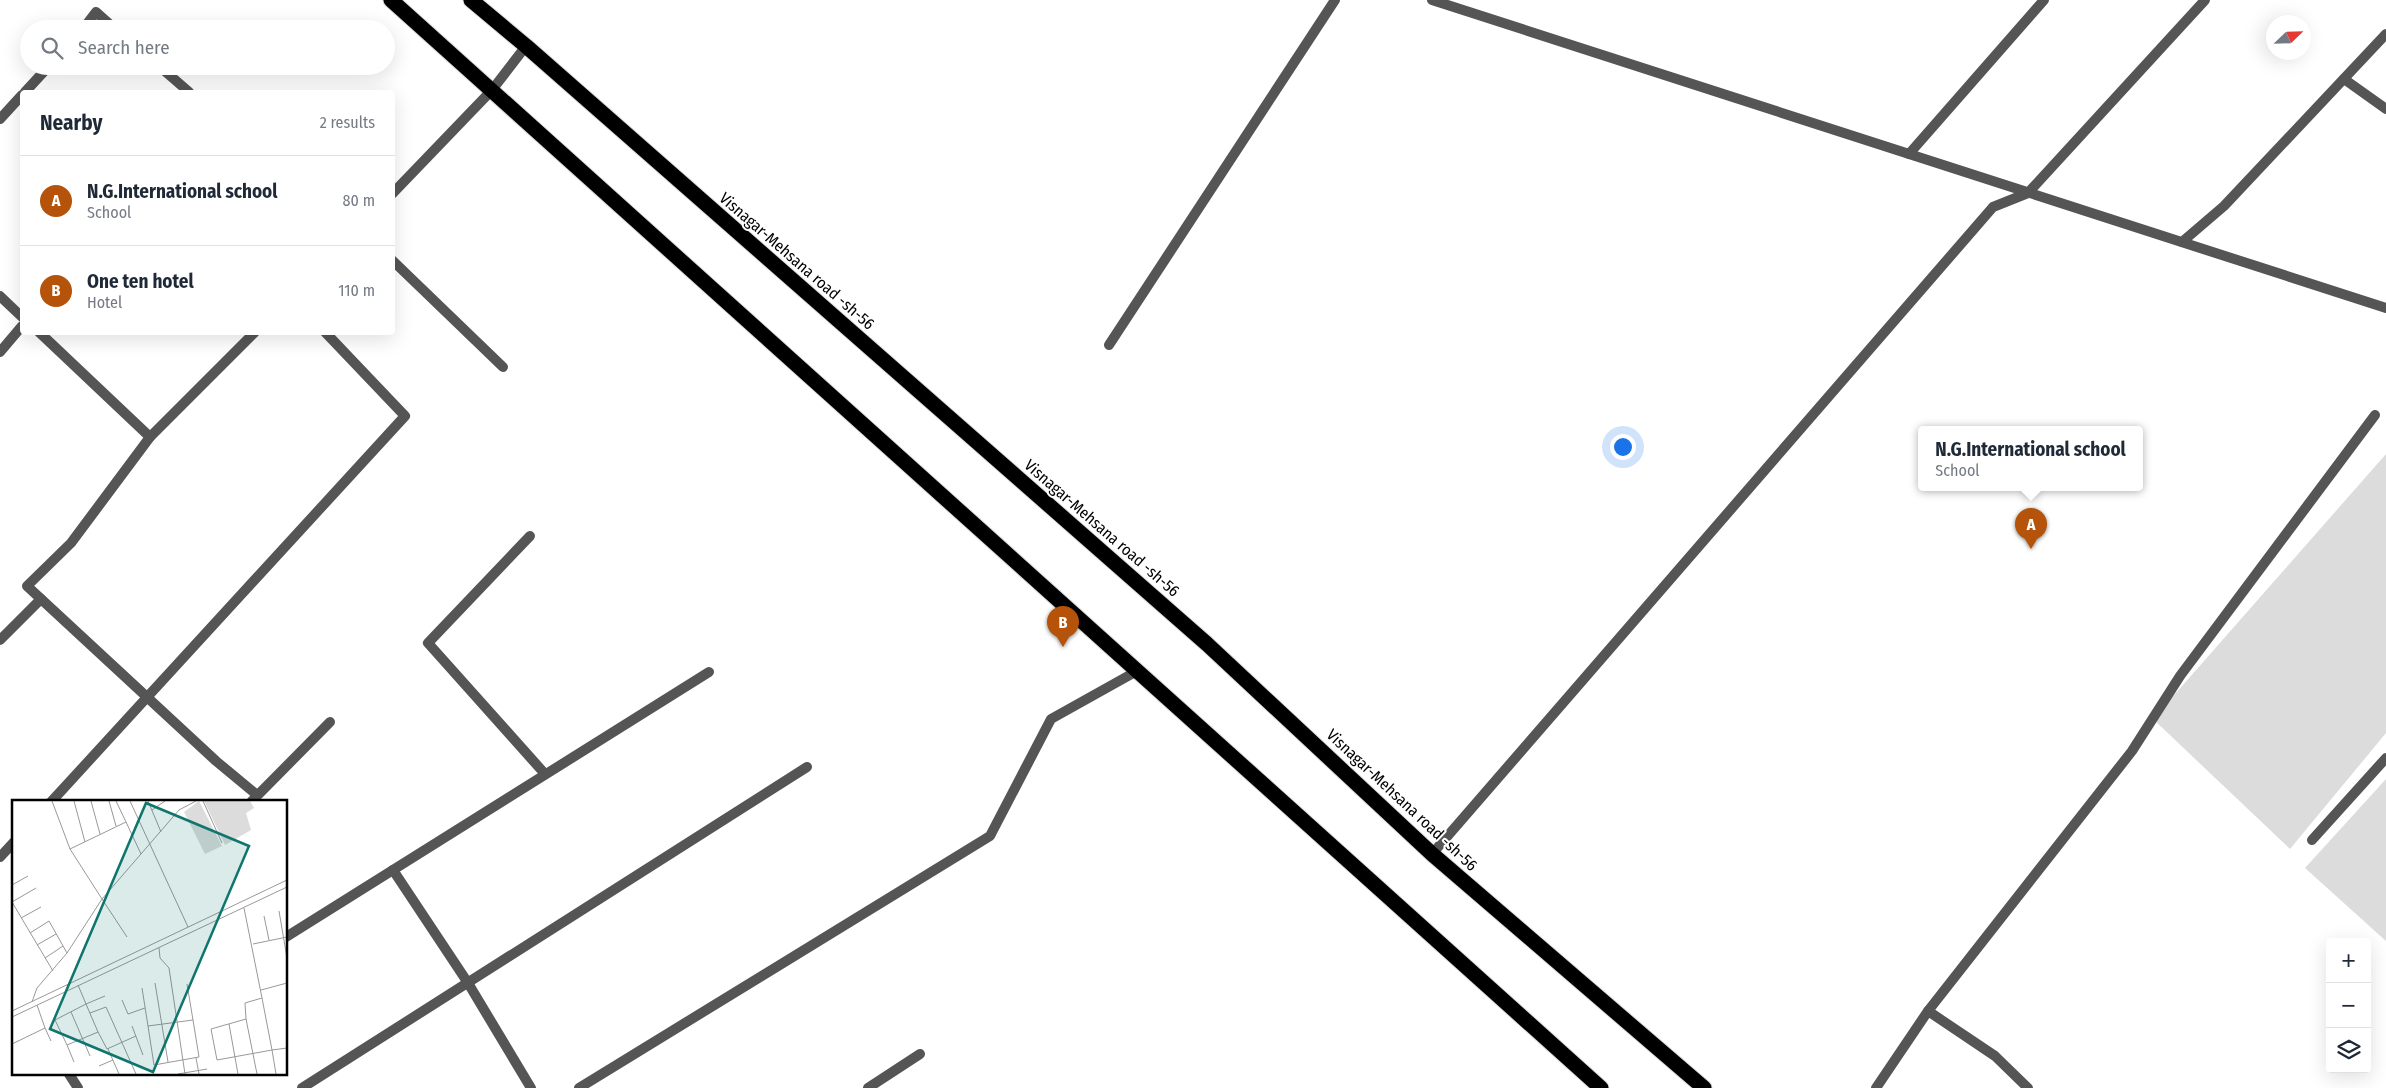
<!DOCTYPE html>
<html lang="en">
<head>
<meta charset="utf-8">
<style>
  body { margin:0; font-family:"Fira Sans Condensed",sans-serif; background:#f6f6f7; color:#1f2937 }
  .controls { position:absolute; right:15px; bottom:15px; display:grid; overflow:hidden; border-radius:5px; box-shadow:0 5px 20px #0002 }
  .controls button { width:45px; height:45px; display:grid; place-items:center; padding:0; border:0; border-bottom:1px solid #e0e1e3; background:#fff; color:#1f2937; font:25px sans-serif }
  .compass { position:absolute; left:2266px; top:15px; width:45px; height:45px; border-radius:50%; background:#fff; box-shadow:0 5px 20px #0002; rotate:67deg }
  .you { position:absolute; left:1622px; top:446px; width:18px; height:18px; margin:-12px; border:4px solid #fff; border-radius:50%; background:#1a73e8; box-shadow:0 0 0 8px #1a73e833 }
  .badge { display:grid; place-items:center; width:32px; height:32px; border-radius:50%; background:#b45309; color:#fff; font-size:16px; font-weight:700 }
  .pin { position:absolute; translate:-50% -41px; filter:drop-shadow(0 1px 2px #0008) }
  .pin::after { content:''; position:absolute; top:26px; width:18px; height:15px; background:inherit; clip-path:polygon(0 0,100% 0,50% 100%) }
  .popup { position:absolute; left:1918px; top:426px; width:225px; height:65px; box-sizing:border-box; display:grid; place-content:center; border-radius:5px; background:#fff; filter:drop-shadow(0 1px 4px #0005); font-size:16px; white-space:nowrap; color:#747a83 }
  .popup b { font-size:19px; color:#1f2937 }
  .popup::after { content:''; position:absolute; left:50%; top:100%; margin-left:-10px; border:10px solid transparent; border-top-color:#fff }
  .list { margin:0; padding:0; list-style:none }
  h2 { display:flex; justify-content:space-between; align-items:center; height:65px; margin:0; padding:0 20px; font-size:21px }
  h2 small { font-size:16px; font-weight:400; color:#747a83 }
  .list li { display:grid; grid-template-columns:32px 1fr auto; gap:15px; align-items:center; box-sizing:border-box; height:90px; padding:0 20px; border-top:1px solid #e0e1e3 }
  .list b { display:block; font-size:19px; white-space:nowrap }
  .list p { margin:0; font-size:16px; white-space:nowrap; color:#747a83 }
  .list em { font-size:16px; font-style:normal; color:#747a83 }
  .icon { flex:none; width:28px; height:28px; fill:none; stroke:currentColor; stroke-width:2; stroke-linecap:round; stroke-linejoin:round }
  .map { position:relative; flex:none; width:2386px; height:1088px; overflow:hidden }
  .search { position:absolute; background:#fff; box-shadow:0 5px 20px #0002; left:20px; top:20px; width:375px; height:55px; display:flex; align-items:center; gap:12px; box-sizing:border-box; padding:0 18px; border-radius:28px; color:#747a83; font-size:19px }
  .panel { position:absolute; background:#fff; box-shadow:0 5px 20px #0002; left:20px; top:90px; width:375px; height:245px; border-radius:5px }
  .map>svg:first-child { display:block }
  .green { fill:#dcdcdc }
  .lines { fill:none; stroke-linecap:round; stroke-linejoin:round }
  .highway-casing { stroke:#dbdbdb; stroke-width:17 }
  .lane { stroke:#555; stroke-width:10 }
  .street { stroke:#555; stroke-width:10 }
  .highway { stroke:#000; stroke-width:15 }
  .labels { text-anchor:middle; dominant-baseline:central; stroke-width:4; stroke-linejoin:round; paint-order:stroke }
  .street-label { font-size:16px; fill:#000; stroke:#fff }
  .inset-road { fill:none; stroke:#999; stroke-width:1 }
  .view { fill:#0f766e; fill-opacity:0.15; stroke:#0f766e; stroke-width:2.5 }
  .inset-edge { fill:none; stroke:#000; stroke-width:2.5 }
</style>
</head>
<body>
<div class="map">
<svg width="2386" height="1088" viewBox="0 0 2386 1088">
  <rect width="100%" height="100%" fill="#fff"/>
  <g class="green">
    <path d="M2386 454V733L2290 849 2153 719Z"/>
    <path d="M2386 779V941L2305 868Z"/>
  </g>
  <g class="lines">
    <defs>
      <g id="highway">
        <path d="M391 0 1601 1088"/>
        <path d="M471 0 526 46 1207 644 1432 854 1704 1088"/>
      </g>
    </defs>
    <use href="#highway" class="highway-casing"/>
    <g class="lane">
      <path d="M1928 1011 2132 751 2180 676 2375 415"/>
      <path d="M1876 1088 1928 1011 1995 1056 2028 1088"/>
    </g>
    <g class="street">
      <path d="M1432 0 2386 308"/>
      <path d="M83 29 96 12 115 29"/>
      <path d="M159 66 189 92"/>
      <path d="M2344 79 2386 109"/>
      <path d="M25 92 49 66"/>
      <path d="M0 119 22 95"/>
      <path d="M1909 154 2044 0"/>
      <path d="M392 194 492 90 526 46"/>
      <path d="M2182 242 2224 206 2386 34"/>
      <path d="M392 260 503 367"/>
      <path d="M0 296 22 317"/>
      <path d="M39 332 150 437 71 543 27 586 216 761 257 795"/>
      <path d="M1109 345 1335 0"/>
      <path d="M0 352 22 326"/>
      <path d="M150 437 255 332"/>
      <path d="M530 536 428 643 545 774"/>
      <path d="M0 640 41 599"/>
      <path d="M51 802 405 416 325 332"/>
      <path d="M251 802 330 722"/>
      <path d="M2312 840 2386 758"/>
      <path d="M1432 854 1993 207 2028 193 2205 0"/>
      <path d="M0 857 14 842"/>
      <path d="M393 870 468 983 531 1088"/>
      <path d="M286 937 709 672"/>
      <path d="M69 1074 78 1088"/>
      <path d="M302 1088 807 767"/>
      <path d="M579 1088 990 836 1051 719 1137 671"/>
      <path d="M868 1088 920 1054"/>
    </g>
    <use href="#highway" class="highway"/>
  </g>
  <g class="labels">
    <g class="street-label">
      <text transform="translate(797 261) rotate(41)">Visnagar-Mehsana road -sh-56</text>
      <text transform="translate(1102 528) rotate(41)">Visnagar-Mehsana road -sh-56</text>
      <text transform="translate(1402 800) rotate(43)">Visnagar-Mehsana road -sh-56</text>
    </g>
  </g>
  <g transform="translate(12 800)">
    <rect width="275" height="275" fill="#fff"/>
    <path d="M187 1 210 46 193 54 172 12ZM192 1H238L242 8 234 13 239 30 213 45Z" fill="#dcdcdc"/>
    <path class="inset-road" d="M40 1 58 49M62 1 73 42M79 1 88 34M97 1 104 26M118 1 176 127M136 1 149 32M191 1 210 43M140 10 153 1M114 22 129 54M0 85 16 76M0 102 41 171M0 102 24 88M232 108 250 198M267 111 275 158M252 116 257 140M9 118 29 107M18 133 37 121 55 153M115 137 90 99 167 10 184 1M241 144 275 137M25 145 44 134M147 148 148 158 157 168 173 274M33 158 51 146M143 183 156 262M175 184 181 220M66 185 74 204 93 196M130 188 136 226 142 265 187 257 181 220 136 226M249 190 275 183M110 200 116 214 133 208M20 202 25 188 55 153 90 99 58 49 114 22 104 1M25 205 33 228M0 211 275 80M59 212 78 256M78 213 94 207 124 274M0 217 275 87M234 219 245 274M217 224 226 274M120 226 131 255M86 232 74 204 43 220 55 245 86 232 95 249 124 236M0 244 33 228 39 241M55 245 62 262M96 249 107 274M184 258 187 274M87 266 101 260M166 274 195 269M264 274 260 250 250 198 233 203 234 219 199 229 205 260 260 250 275 248"/>
    <path class="view" d="M134 3 237 46 141 272 38 229Z"/>
    <rect width="275" height="275" class="inset-edge"/>
  </g>
</svg>
<div class="controls">
<button>+</button>
<button>−</button>
<button><svg class="icon" aria-label="layers" viewBox="0 0 24 24"><path d="M12 4l9 5-9 5-9-5zM3 14l9 5 9-5"/></svg></button>
</div>
<svg class="compass" viewBox="-18 -18 36 36"><path d="M0-13l5 13h-10z" fill="#e53935"/><path d="M0 13l5-13h-10z" fill="#747a83"/></svg>
<div class="you"></div>
<div class="pin badge" style="left:2031px;top:549px">A</div>
<div class="popup"><b>N.G.International school</b>School</div>
<div class="pin badge" style="left:1063px;top:647px">B</div>
<div class="search"><svg class="icon" aria-label="search" viewBox="0 0 24 24"><circle cx="10" cy="10" r="6"/><path d="M15 15l6 6"/></svg>Search here</div>
<section class="panel">
<h2>Nearby<small>2 results</small></h2>
<ul class="list">
<li><span class="badge">A</span><div><b>N.G.International school</b><p>School</p></div><em>80 m</em></li>
<li><span class="badge">B</span><div><b>One ten hotel</b><p>Hotel</p></div><em>110 m</em></li>
</ul>
</section>
</div>
</body>
</html>
